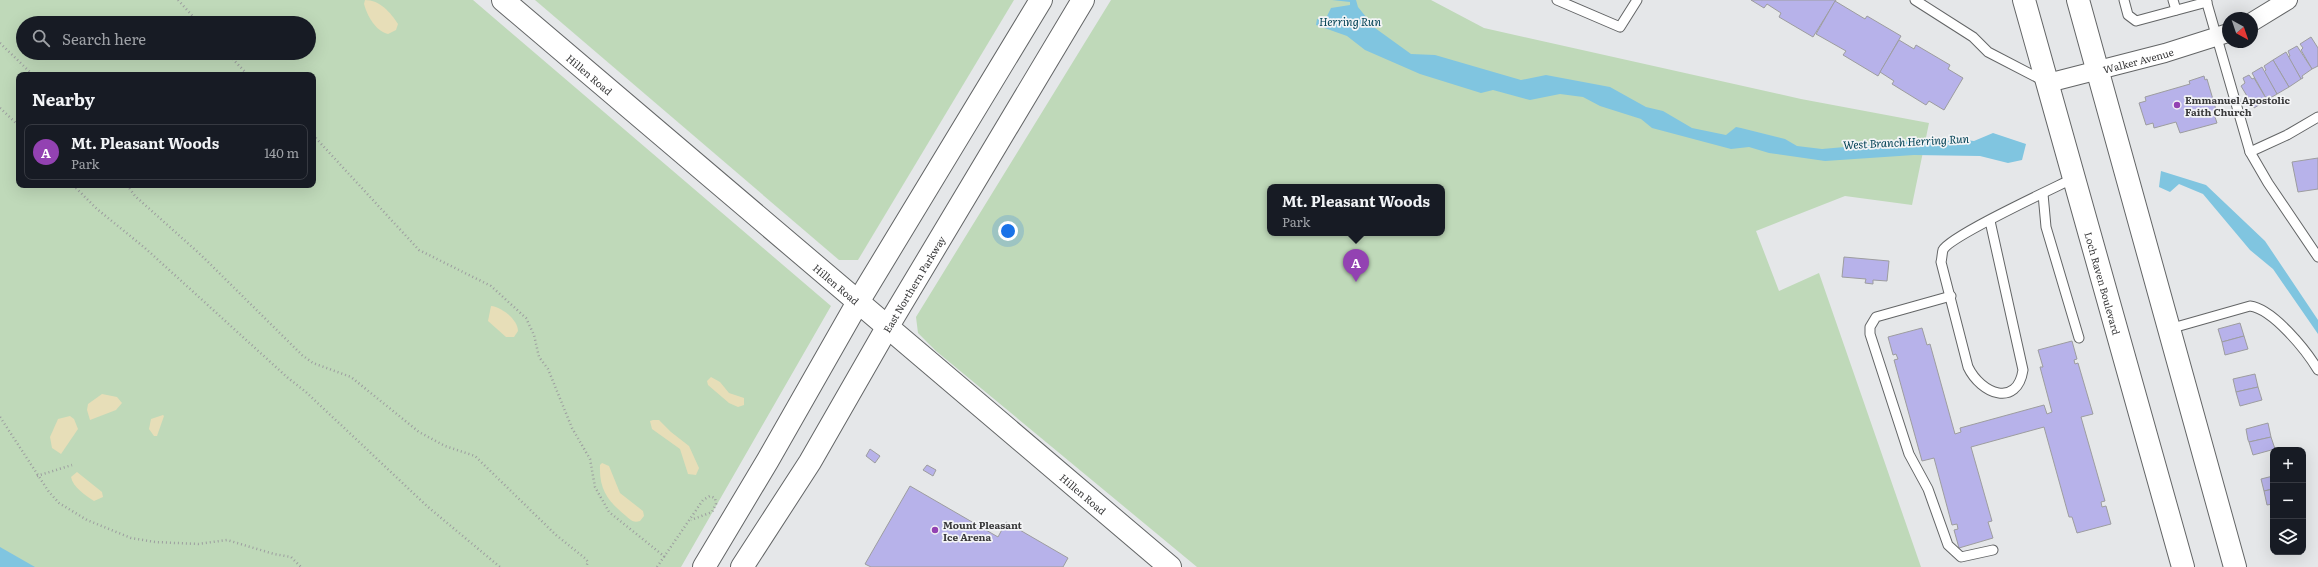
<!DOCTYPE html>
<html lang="en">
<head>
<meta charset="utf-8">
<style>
  body { margin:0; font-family:Literata,serif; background:#242831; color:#f1f3f6 }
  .controls { position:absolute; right:12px; bottom:12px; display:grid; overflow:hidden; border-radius:8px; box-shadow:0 4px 16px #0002 }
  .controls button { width:36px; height:36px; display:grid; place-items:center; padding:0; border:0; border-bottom:1px solid #363941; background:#171b24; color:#f1f3f6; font:20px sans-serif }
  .compass { position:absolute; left:2222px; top:12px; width:36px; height:36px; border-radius:50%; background:#171b24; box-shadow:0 4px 16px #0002; rotate:140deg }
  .you { position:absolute; left:1008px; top:231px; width:14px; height:14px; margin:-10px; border:3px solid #fff; border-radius:50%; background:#1a73e8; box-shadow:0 0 0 6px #1a73e833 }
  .badge { display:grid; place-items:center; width:26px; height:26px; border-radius:50%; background:#9342b2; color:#fff; font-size:13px; font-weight:700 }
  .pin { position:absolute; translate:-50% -33px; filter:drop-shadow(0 1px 2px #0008) }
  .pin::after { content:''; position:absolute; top:21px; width:14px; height:12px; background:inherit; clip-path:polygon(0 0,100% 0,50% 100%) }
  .popup { position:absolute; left:1267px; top:184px; width:178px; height:52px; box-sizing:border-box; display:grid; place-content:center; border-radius:8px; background:#171b24; filter:drop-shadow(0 1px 3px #0005); font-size:13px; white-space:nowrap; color:#9ea1a6 }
  .popup b { font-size:15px; color:#f1f3f6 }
  .popup::after { content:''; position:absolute; left:50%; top:100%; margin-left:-8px; border:8px solid transparent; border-top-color:#171b24 }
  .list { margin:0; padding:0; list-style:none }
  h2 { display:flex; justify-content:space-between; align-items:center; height:52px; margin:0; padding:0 16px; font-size:17px }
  h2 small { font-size:13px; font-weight:400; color:#9ea1a6 }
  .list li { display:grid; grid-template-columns:26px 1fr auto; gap:12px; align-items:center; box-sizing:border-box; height:56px; margin:0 8px 8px; padding:0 8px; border:1px solid #363941; border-radius:8px }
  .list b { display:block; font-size:15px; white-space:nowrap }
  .list p { margin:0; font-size:13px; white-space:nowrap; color:#9ea1a6 }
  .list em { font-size:13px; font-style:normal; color:#9ea1a6 }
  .icon { flex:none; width:22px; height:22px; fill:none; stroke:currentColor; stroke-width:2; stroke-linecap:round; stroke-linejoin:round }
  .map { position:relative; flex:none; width:2318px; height:567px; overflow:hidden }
  .search { position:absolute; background:#171b24; box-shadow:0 4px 16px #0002; left:16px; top:16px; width:300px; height:44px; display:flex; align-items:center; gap:10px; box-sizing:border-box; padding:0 14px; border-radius:22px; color:#9ea1a6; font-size:15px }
  .panel { position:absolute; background:#171b24; box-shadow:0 4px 16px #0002; left:16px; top:72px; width:300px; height:116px; border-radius:8px }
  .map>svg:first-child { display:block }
  .green { fill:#bfd9b9; fill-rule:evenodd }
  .sand { fill:#e7deb8 }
  .water { fill:#80c5e0 }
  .building { fill:#b7b2ea; stroke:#9d9d9f }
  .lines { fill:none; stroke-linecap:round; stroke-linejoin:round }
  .service-casing { stroke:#636566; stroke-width:11 }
  .minor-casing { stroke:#636566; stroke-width:20 }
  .tertiary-casing { stroke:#636566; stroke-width:24 }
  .primary-casing { stroke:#636566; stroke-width:24 }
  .path { stroke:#9c9d9f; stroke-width:2.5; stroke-dasharray:1 3; stroke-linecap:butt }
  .service { stroke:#fff; stroke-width:9 }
  .minor { stroke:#fff; stroke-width:18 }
  .tertiary { stroke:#fff; stroke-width:22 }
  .primary { stroke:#fff; stroke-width:22 }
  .poi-dot { fill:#9342b2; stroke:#f3f4f6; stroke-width:1.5 }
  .labels { text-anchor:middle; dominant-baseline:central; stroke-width:3.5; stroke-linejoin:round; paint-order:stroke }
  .street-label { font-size:10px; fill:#39393a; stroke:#f3f4f6 }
  .poi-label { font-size:10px; font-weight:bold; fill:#39393a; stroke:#f3f4f6; text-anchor:start }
  .water-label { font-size:11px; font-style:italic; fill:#034255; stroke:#f3f4f6 }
</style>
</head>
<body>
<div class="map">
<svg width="2318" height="567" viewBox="0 0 2318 567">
  <rect width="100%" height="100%" fill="#e5e7e9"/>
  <g class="green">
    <path d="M0 0H473L831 306 681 567H0ZM23 23H309V53H23ZM19 75H313V185H19Z"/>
    <path d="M535 0H1014L858 260H839Z"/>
    <path d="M1111 0H1431L1484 28 1801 99 1929 123 1912 205 1845 196 1756 231 1779 291 1819 273 1921 567H1197L936 351 918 333 916 317ZM1270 187H1442V233H1270Z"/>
  </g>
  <g class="sand">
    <path d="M365 0C380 0 390 12 398 24L396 30 388 34C375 31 367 15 364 4Z"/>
    <path d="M491 306C502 307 518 320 518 331L514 337H506L488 321Z"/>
    <path d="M711 377 720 382 729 393 744 398V405L738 407 729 403 708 385 707 381Z"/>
    <path d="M102 394 117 397 122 403 116 410 90 420 87 410 88 404Z"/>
    <path d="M163 415 164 416 157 436H154L149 429 151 419Z"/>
    <path d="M70 416 74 419 78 429 61 454 52 448 50 437 58 419Z"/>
    <path d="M653 420H659L671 432 689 446 699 468 696 475 688 474 680 449 652 429 650 421Z"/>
    <path d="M602 463 609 466 620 493 643 511 644 516 640 521C633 523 631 520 626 516 608 501 599 490 600 465Z"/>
    <path d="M77 472 102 492 103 497 94 501C85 495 73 487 71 477Z"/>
  </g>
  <g class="water">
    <path d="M1332 0H1356L1358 7 1375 28 1411 54 1435 55 1521 80 1546 75 1610 87 1646 107 1663 111 1692 128 1726 135 1736 127 1741 128 1785 139 1797 146 1822 149 1936 139 1943 142 1956 139 1974 141 1993 133 2026 144 2022 160 2008 163 1980 156 1914 155 1825 161 1769 153 1749 147 1731 149 1652 128 1641 119 1600 106 1583 97 1560 94 1530 100 1493 90 1481 93 1420 74 1365 50 1347 36 1316 25 1317 19 1326 18 1331 8 1350 5V2Z"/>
    <path d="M2161 171 2206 185 2265 241 2318 320V334L2273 269 2250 250 2203 194 2179 184 2170 192 2159 187Z"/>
    <path d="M0 547 35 567H0Z"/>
  </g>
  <g class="building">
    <path d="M1751 0H1836L1813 37 1779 17 1781 13 1767 4 1764 8Z"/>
    <path d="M1835 1 1865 19 1867 16 1901 36 1878 76 1843 55 1846 51 1816 34Z"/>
    <path d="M2311 37 2318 48V66L2312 69 2301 50 2303 48 2300 44Z"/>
    <path d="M1899 40 1914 49 1916 45 1950 65 1948 69 1963 78 1944 110 1929 101 1926 105 1892 84 1894 81 1880 72Z"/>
    <path d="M2297 46 2312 69 2302 76 2303 78 2301 79 2288 57 2290 56 2288 51Z"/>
    <path d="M2286 52 2301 79 2289 87 2273 60Z"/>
    <path d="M2273 60 2289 87 2277 94 2264 72 2266 70 2264 66Z"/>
    <path d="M2262 67 2277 94 2267 100 2252 73Z"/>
    <path d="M2249 75 2252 79 2254 78 2267 100 2254 108 2241 86 2245 83 2243 78Z"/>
    <path d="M2204 76 2205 80 2207 79 2217 113 2214 114 2217 123 2180 133 2176 122 2154 128 2153 123 2146 125 2139 103 2146 101 2145 97 2190 84 2189 81Z"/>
    <path d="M2318 158V189L2298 192 2292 162Z"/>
    <path d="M1844 257 1889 261 1887 281 1873 280V284L1865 283 1866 279 1842 277Z"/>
    <path d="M2240 323 2244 336 2222 342 2218 329Z"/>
    <path d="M1922 328 1927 345 1930 344 1955 434 1961 432 1960 428 2044 405 2047 414 2052 412 2040 367H2043L2038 350 2072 341 2077 359 2074 360 2075 364 2078 363 2093 414 2081 417 2105 501 2101 502 2102 507 2106 506 2111 524 2077 533 2072 517H2069L2044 427 1971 447 1992 521 1988 522 1993 538 1959 548 1954 530 1958 529 1957 524 1952 525 1934 458 1922 461 1894 360 1898 359 1896 354 1893 355 1888 337Z"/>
    <path d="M2244 336 2248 349 2225 355 2222 342Z"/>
    <path d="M2255 374 2258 387 2236 392 2233 379Z"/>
    <path d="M2258 387 2262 400 2240 406 2236 392Z"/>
    <path d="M2268 423 2271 437 2249 442 2248 440 2246 429Z"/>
    <path d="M2271 437 2275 449 2253 455 2249 442Z"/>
    <path d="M870 449 880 456 875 463 866 456Z"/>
    <path d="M927 465 936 470 933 476 923 470Z"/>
    <path d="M2273 476V489L2264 491 2261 479Z"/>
    <path d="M910 486 998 537 1006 522 1068 558 1063 567H871L865 564Z"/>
    <path d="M2273 489V504L2267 505 2264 491Z"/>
  </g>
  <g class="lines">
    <defs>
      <g id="service">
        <path d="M1557 0 1620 27 1637 0"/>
        <path d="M1915 0 1973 37 1988 52 2044 81"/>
        <path d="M2124 0 2128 15 2136 21 2207 2"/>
        <path d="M2173 0 2176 10"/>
        <path d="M2206 0 2250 152 2268 183 2318 257"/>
        <path d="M2250 152 2287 135 2318 117"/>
        <path d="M2043 194 2046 227 2079 338"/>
        <path d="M1990 221 2023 370C2017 408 1981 394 1968 367L1941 262C1942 259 1942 253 1943 250 1950 236 2054 188 2074 178"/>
        <path d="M1951 296 1876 317 1870 327V334L1909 454 1928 489 1948 545 1961 557 1993 550"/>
        <path d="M2169 329 2250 306C2273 309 2306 350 2318 370"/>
      </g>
      <g id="minor">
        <path d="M2252 22 2288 0"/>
        <path id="s1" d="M2048 83 2165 53 2228 33"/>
      </g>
      <g id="tertiary">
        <path id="s2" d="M503 0 1170 567"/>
      </g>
      <g id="primary">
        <path id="s3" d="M2024 0 2183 567"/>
        <path d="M2078 0 2235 567"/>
        <path d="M704 567 768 460 858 302 1041 0"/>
        <path id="s4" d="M742 567 810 462 888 326 1083 0"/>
      </g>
    </defs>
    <use href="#service" class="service-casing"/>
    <use href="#minor" class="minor-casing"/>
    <use href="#tertiary" class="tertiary-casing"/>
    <use href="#primary" class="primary-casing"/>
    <g class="path">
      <path d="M178 0 199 23"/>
      <path d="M0 43 33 75"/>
      <path d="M227 53 248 75"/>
      <path d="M0 108 19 126"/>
      <path d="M313 135 419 250 491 286 526 318 534 335 539 357 548 369 572 428 590 459 595 487 609 512 665 557"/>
      <path d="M73 185 97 209 145 248 288 378 306 392 428 507 500 567"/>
      <path d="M127 185 135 196 201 255 302 355 313 363 351 377 419 432 445 446 475 456 556 535 586 559 588 562 586 567"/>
      <path d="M0 417 49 492 59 503 87 520 131 538 155 542 198 544 227 540 274 554 291 557 301 567"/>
      <path d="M37 476 72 465"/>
      <path d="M657 567 703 500 710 496 715 498 716 504 712 512 691 520"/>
    </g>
    <use href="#service" class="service"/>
    <use href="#minor" class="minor"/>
    <use href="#tertiary" class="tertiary"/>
    <use href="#primary" class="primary"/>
  </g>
  <g class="poi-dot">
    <circle cx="2177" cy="105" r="4"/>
    <circle cx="935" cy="530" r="4"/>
  </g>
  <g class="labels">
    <g class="street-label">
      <text stroke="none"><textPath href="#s1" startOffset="93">Walker Avenue</textPath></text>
      <text stroke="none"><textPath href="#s2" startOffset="114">Hillen Road</textPath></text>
      <text stroke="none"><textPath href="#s2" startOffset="438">Hillen Road</textPath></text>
      <text stroke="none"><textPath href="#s3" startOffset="294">Loch Raven Boulevard</textPath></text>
      <text stroke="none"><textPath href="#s4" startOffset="331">East Northern Parkway</textPath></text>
      <text stroke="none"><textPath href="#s2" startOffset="762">Hillen Road</textPath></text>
    </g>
    <g class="poi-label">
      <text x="2185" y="99">Emmanuel Apostolic<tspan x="2185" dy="12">Faith Church</tspan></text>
      <text x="943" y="524">Mount Pleasant<tspan x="943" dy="12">Ice Arena</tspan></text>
    </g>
    <g class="water-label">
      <text x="1350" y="21">Herring Run</text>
      <text transform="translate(1906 141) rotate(-3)">West Branch Herring Run</text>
    </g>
  </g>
</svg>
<div class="controls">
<button>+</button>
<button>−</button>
<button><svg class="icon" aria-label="layers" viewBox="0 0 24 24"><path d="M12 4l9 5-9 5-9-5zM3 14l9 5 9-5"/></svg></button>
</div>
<svg class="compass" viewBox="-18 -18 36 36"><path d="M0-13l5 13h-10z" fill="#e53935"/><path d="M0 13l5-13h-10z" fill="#9ea1a6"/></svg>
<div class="you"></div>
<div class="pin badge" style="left:1356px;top:282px">A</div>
<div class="popup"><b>Mt. Pleasant Woods</b>Park</div>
<div class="search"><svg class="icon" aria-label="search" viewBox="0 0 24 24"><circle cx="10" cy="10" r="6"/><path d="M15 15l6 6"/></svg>Search here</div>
<section class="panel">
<h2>Nearby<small></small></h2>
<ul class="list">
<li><span class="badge">A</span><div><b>Mt. Pleasant Woods</b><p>Park</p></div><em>140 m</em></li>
</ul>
</section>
</div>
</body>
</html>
